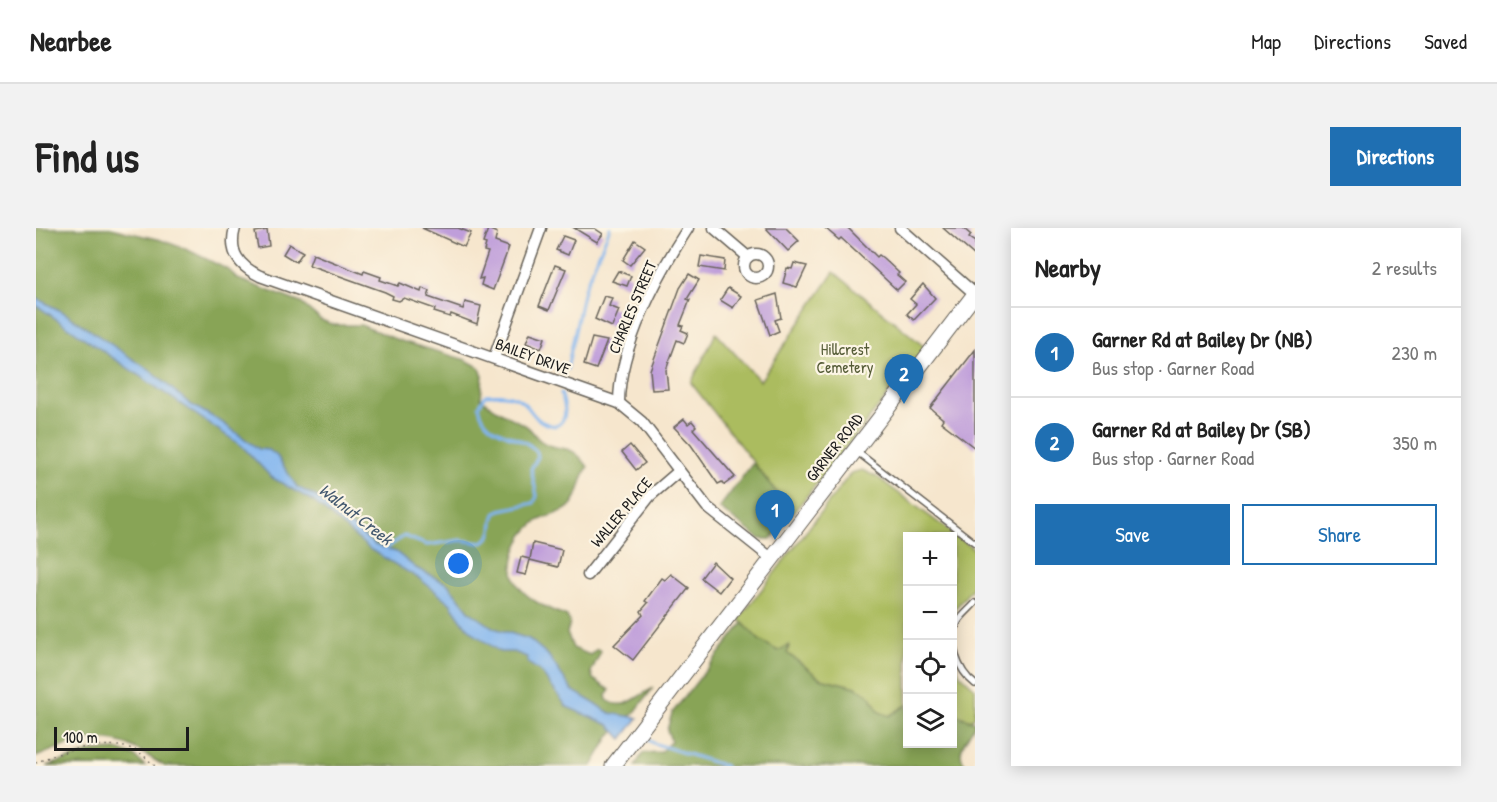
<!DOCTYPE html>
<html lang="en">
<head>
<meta charset="utf-8">
<style>
  body { margin:0; font-family:"Patrick Hand",sans-serif; background:#f2f2f2; color:#222 }
  .controls { position:absolute; right:18px; bottom:18px; display:grid; overflow:hidden; border-radius:0px; box-shadow:0 3px 15px #0003 }
  .controls button { width:54px; height:54px; display:grid; place-items:center; padding:0; border:0; border-bottom:2px solid #e0e0e0; background:#fff; color:#222; font:30px sans-serif }
  .scale { position:absolute; left:18px; bottom:15px; width:135px; box-sizing:border-box; padding-left:6px; border:3px solid #1c1c1c; border-top:0; font-size:16px; line-height:21px; white-space:nowrap; color:#1c1c1c; -webkit-text-stroke:4px #fcf5e5; paint-order:stroke }
  .you { position:absolute; left:423px; top:336px; width:21px; height:21px; margin:-15px; border:4px solid #fff; border-radius:50%; background:#1a73e8; box-shadow:0 0 0 9px #1a73e833 }
  .badge { display:grid; place-items:center; width:39px; height:39px; border-radius:50%; background:#1f6fb2; color:#fff; font-size:20px; font-weight:700 }
  .pin { position:absolute; translate:-50% -50px; filter:drop-shadow(0 2px 3px #0008) }
  .pin::after { content:''; position:absolute; top:32px; width:21px; height:18px; background:inherit; clip-path:polygon(0 0,100% 0,50% 100%) }
  .list { margin:0; padding:0; list-style:none }
  h2 { display:flex; justify-content:space-between; align-items:center; height:78px; margin:0; padding:0 24px; font-size:26px }
  h2 small { font-size:20px; font-weight:400; color:#767676 }
  .list li { display:grid; grid-template-columns:39px 1fr auto; gap:18px; align-items:center; box-sizing:border-box; height:90px; padding:0 24px; border-top:2px solid #e0e0e0 }
  .list b { display:block; font-size:22px; white-space:nowrap }
  .list p { margin:0; font-size:20px; white-space:nowrap; color:#767676 }
  .list em { font-size:20px; font-style:normal; color:#767676 }
  .actions { display:flex; gap:12px; padding:18px 24px }
  .actions a { flex:1; padding:14px 0; border:2px solid #1f6fb2; border-radius:0px; text-align:center; font-size:21px; color:#1f6fb2 }
  .actions .main { background:#1f6fb2; color:#fff }
  .icon { flex:none; width:33px; height:33px; fill:none; stroke:currentColor; stroke-width:2; stroke-linecap:round; stroke-linejoin:round }
  .map { position:relative; flex:none; width:939px; height:538px; overflow:hidden; border-radius:0px }
  header { display:flex; align-items:center; gap:36px; box-sizing:border-box; height:84px; padding:0 30px; background:#fff; border-bottom:2px solid #e0e0e0 }
  header strong { font-size:28px }
  nav { display:flex; gap:33px; margin-inline-start:auto; font-size:21px }
  .intro { display:flex; align-items:center; justify-content:space-between; box-sizing:border-box; height:144px; padding:0 36px }
  h1 { margin:0; font-size:42px }
  .button { padding:15px 27px; border-radius:0px; background:#1f6fb2; color:#fff; font-size:21px; font-weight:700 }
  main { display:flex; gap:36px; padding:0 36px }
  aside { flex:1; background:#fff; border-radius:0px; box-shadow:0 3px 15px #0003 }
  .map>svg:first-child { display:block }
  .green { fill:#abbc5f; stroke:#646c3e; stroke-width:1.5 }
  .forest { fill:#88a456; stroke:#526039; stroke-width:1.5 }
  .water { fill:#81b5ef; stroke:#4e6886; stroke-width:1.5 }
  .lines { fill:none; stroke-linecap:round; stroke-linejoin:round }
  .stream { stroke:#81b5ef; stroke-width:3 }
  .building { fill:#bf9eda }
  .lane-casing { stroke:#68635a; stroke-width:8 }
  .street-casing { stroke:#68635a; stroke-width:13 }
  .secondary-casing { stroke:#68635a; stroke-width:17 }
  .path { stroke:#68635a; stroke-width:1.5; stroke-dasharray:1.5 4.5; stroke-linecap:butt }
  .lane { stroke:#fff; stroke-width:5 }
  .street { stroke:#fff; stroke-width:10 }
  .secondary { stroke:#fff; stroke-width:15 }
  .labels { text-anchor:middle; dominant-baseline:central; stroke-width:4.5; stroke-linejoin:round; paint-order:stroke }
  .street-label { font-size:16px; fill:#1c1c1c; stroke:#fcf5e5 }
  .park-label { font-size:16px; fill:#555c37; stroke:#fcf5e5 }
  .water-label { font-size:18px; font-style:italic; fill:#445970; stroke:#fcf5e5 }
</style>
</head>
<body>
<header>
<strong>Nearbee</strong>
<nav><a>Map</a><a>Directions</a><a>Saved</a></nav>
</header>
<div class="intro"><h1>Find us</h1><a class="button">Directions</a></div>
<main>
<div class="map">
<svg width="939" height="538" viewBox="0 0 939 538">
  <rect width="100%" height="100%" fill="#fcf5e5"/>
  <filter id="ink" filterUnits="userSpaceOnUse"><feTurbulence type="fractalNoise" baseFrequency=".0167" numOctaves="2"/><feDisplacementMap in="SourceGraphic" scale="12" xChannelSelector="R" yChannelSelector="G"/><feConvolveMatrix kernelMatrix="1 2 1 2 8 2 1 2 1" color-interpolation-filters="sRGB"/></filter>
  <filter id="wash" filterUnits="userSpaceOnUse"><feTurbulence type="fractalNoise" baseFrequency=".008" numOctaves="4" result="noise"/><feDisplacementMap in="SourceGraphic" scale="24" xChannelSelector="R" yChannelSelector="G"/><feGaussianBlur stdDeviation="1.35" result="paint"/><feColorMatrix in="noise" values="0 0 0 0 0 0 0 0 0 0 0 0 0 0 0 0 0 1.4 0 .05"/><feComposite in="paint" operator="in"/></filter>
  <g filter="url(#wash)">
    <rect width="100%" height="100%" fill="#f6e6cd"/>
    <g class="green">
      <path d="M798 44 890 120 757 285 655 155 680 105 724 153Z"/>
      <path d="M826 242 841 249 939 322V357L918 382 923 387 917 397 916 308H872L871 477 853 488 843 484 835 469 820 459 784 450 751 425 753 418 742 423 723 412 703 391 815 245Z"/>
      <path d="M916 425 924 446 939 460V487L936 492 917 486Z"/>
    </g>
    <g class="forest">
      <path d="M0 0H74L125 12 152 22 193 42 202 51 265 75 285 92 299 97H325L362 112 430 132 443 139 447 147 445 170C458 182 474 189 489 197 496 201 499 209 505 213 523 226 533 211 552 239 543 251 545 268 533 279 524 287 509 287 499 295 482 308 468 340 484 360 494 373 516 383 531 388L534 395 531 405 537 420 554 427 561 421 565 423 555 444 557 451 574 462 570 467 571 472C589 484 600 468 616 461L600 483 574 507 556 538H129C119 533 110 526 100 521 66 502 33 515 0 529Z"/>
      <path d="M717 235 757 285 735 311H724L683 280Z"/>
      <path d="M707 395 723 412 742 423 753 417 751 425 784 450 820 459 835 469 843 484 853 488 871 477 872 516H916L917 486 939 494C936 508 915 522 931 538H599L607 525 625 524 635 513 631 502 636 485Z"/>
      <path d="M83 522 98 528 109 538H11L58 523Z"/>
    </g>
    <path class="water" d="M0 70 27 84 116 144 154 176 184 193 223 221 233 222 241 228 261 259 281 269 339 317 360 324 380 340 412 356 434 384 458 400 493 411 512 427 536 462 574 485 602 490 586 511 573 497 531 479 504 443 492 435 491 429 478 424H464L440 407 429 397 414 375 384 351 335 322 277 273 235 249 206 218 0 77Z"/>
    <g class="lines">
      <g class="stream">
        <path d="M531 141 548 61 574 0"/>
        <path d="M348 322 368 308 391 317 425 312 446 315C462 303 453 300 459 286L464 282 498 275 501 268 495 241 502 229 501 224C484 203 449 211 443 178L450 167C503 162 485 194 520 198 533 192 529 177 525 165"/>
        <path d="M606 508 617 515 689 538"/>
      </g>
    </g>
    <g id="blocks">
      <g class="building">
        <path d="M386 0H422L435 5 428 19Z"/>
        <path d="M538 0H558L567 6 561 14Z"/>
        <path d="M730 0H750L763 13 752 23Z"/>
        <path d="M789 0H812L841 29 843 27 847 30 863 45 861 47 869 54 861 62 805 10 803 12Z"/>
        <path d="M907 0H927L935 7 933 10 939 14V28Z"/>
        <path d="M452 1 461 5 459 14 473 19 457 62 445 57 447 50 443 51 452 24 448 23 450 16 447 15Z"/>
        <path d="M231 2 233 18 222 20 219 4Z"/>
        <path d="M527 8 538 12 532 27 520 22Z"/>
        <path d="M599 12 609 19 594 37 587 32Z"/>
        <path d="M253 16 267 24 260 34 247 26Z"/>
        <path d="M277 26 327 46 328 43 345 49 344 52 362 58 364 55 385 64 386 60 394 63 392 69 427 81 429 74 445 78 441 96 415 86 414 89 398 84 399 81 368 70 363 73 356 71 357 68 349 64 273 37Z"/>
        <path d="M665 28 689 32 688 43 663 39Z"/>
        <path d="M758 35 771 38 761 59 747 55 751 40 756 41Z"/>
        <path d="M519 37 530 41 513 82 503 78Z"/>
        <path d="M582 43 595 48 591 58 576 53Z"/>
        <path d="M653 46 663 52 651 71 654 72 644 97 647 98 645 102 652 105 648 115 641 112 630 142 632 161 616 162 614 142 644 60Z"/>
        <path d="M887 56 899 70 878 92 871 86 880 76 874 71Z"/>
        <path d="M692 60 705 68 697 80 684 72Z"/>
        <path d="M741 66 745 90 739 92 743 103 734 107 722 72Z"/>
        <path d="M568 68 576 70 573 78 583 82 576 99 559 91Z"/>
        <path d="M494 105 509 110 505 121 490 115Z"/>
        <path d="M556 110 571 113 560 141 548 137Z"/>
        <path d="M939 122V220L905 194 907 191 894 180Z"/>
        <path d="M648 191 652 196 656 193 660 198 657 201 699 249 688 257 686 254 682 256 655 217 638 199Z"/>
        <path d="M594 217 609 235 600 242 586 224Z"/>
        <path d="M497 315 526 322 522 339 494 332 490 347 481 345 485 329 494 331Z"/>
        <path d="M677 334 694 350 683 364 665 350Z"/>
        <path d="M635 346 653 360 597 432 578 417 607 387 605 383 612 375 609 373 626 350 629 352Z"/>
      </g>
    </g>
  </g>
  <g filter="url(#ink)">
    <use href="#blocks" fill-opacity="0" stroke="#68635a" stroke-width="1.5"/>
    <g class="lines">
      <defs>
        <g id="lane">
          <path d="M820 223 939 315"/>
          <path d="M939 375C934 381 926 387 922 394 911 414 922 443 939 456"/>
        </g>
        <g id="street">
          <path d="M199 0C192 24 203 38 224 48L583 175 606 194 671 279 735 330"/>
          <path d="M678 0 712 29"/>
          <path d="M864 0 939 66"/>
          <circle cx="720" cy="38" r="12"/>
          <path d="M458 130 505 0"/>
          <path d="M583 175C583 119 622 46 652 0"/>
          <path d="M552 347 614 268 643 243"/>
        </g>
        <path id="secondary" d="M577 538 939 66"/>
      </defs>
      <use href="#lane" class="lane-casing"/>
      <use href="#street" class="street-casing"/>
      <use href="#secondary" class="secondary-casing"/>
      <path class="path" d="M0 535C25 522 74 510 101 523 108 527 113 533 119 538"/>
      <use href="#lane" class="lane"/>
      <use href="#street" class="street"/>
      <use href="#secondary" class="secondary"/>
    </g>
  </g>
  <g class="labels">
    <g class="street-label">
      <text transform="translate(596 79) rotate(-67)">CHARLES STREET</text>
      <text transform="translate(497 128) rotate(20)">BAILEY DRIVE</text>
      <text transform="translate(798 219) rotate(-52)">GARNER ROAD</text>
      <text transform="translate(585 284) rotate(-50)">WALLER PLACE</text>
    </g>
    <g class="park-label">
      <text x="809" y="121">Hillcrest<tspan x="809" dy="18">Cemetery</tspan></text>
    </g>
    <g class="water-label">
      <text transform="translate(320 286) rotate(38)">Walnut Creek</text>
    </g>
  </g>
</svg>
<div class="controls">
<button>+</button>
<button>−</button>
<button><svg class="icon" aria-label="locate" viewBox="0 0 24 24"><circle cx="12" cy="12" r="6"/><path d="M12 2v4M12 18v4M2 12h4M18 12h4"/></svg></button>
<button><svg class="icon" aria-label="layers" viewBox="0 0 24 24"><path d="M12 4l9 5-9 5-9-5zM3 14l9 5 9-5"/></svg></button>
</div>
<div class="scale">100 m</div>
<div class="you"></div>
<div class="pin badge" style="left:739px;top:312px">1</div>
<div class="pin badge" style="left:868px;top:176px">2</div>
</div>
<aside>
<h2>Nearby<small>2 results</small></h2>
<ul class="list">
<li><span class="badge">1</span><div><b>Garner Rd at Bailey Dr (NB)</b><p>Bus stop · Garner Road</p></div><em>230 m</em></li>
<li><span class="badge">2</span><div><b>Garner Rd at Bailey Dr (SB)</b><p>Bus stop · Garner Road</p></div><em>350 m</em></li>
</ul>
<div class="actions"><a class="main">Save</a><a>Share</a></div>
</aside>
</main>
</body>
</html>
